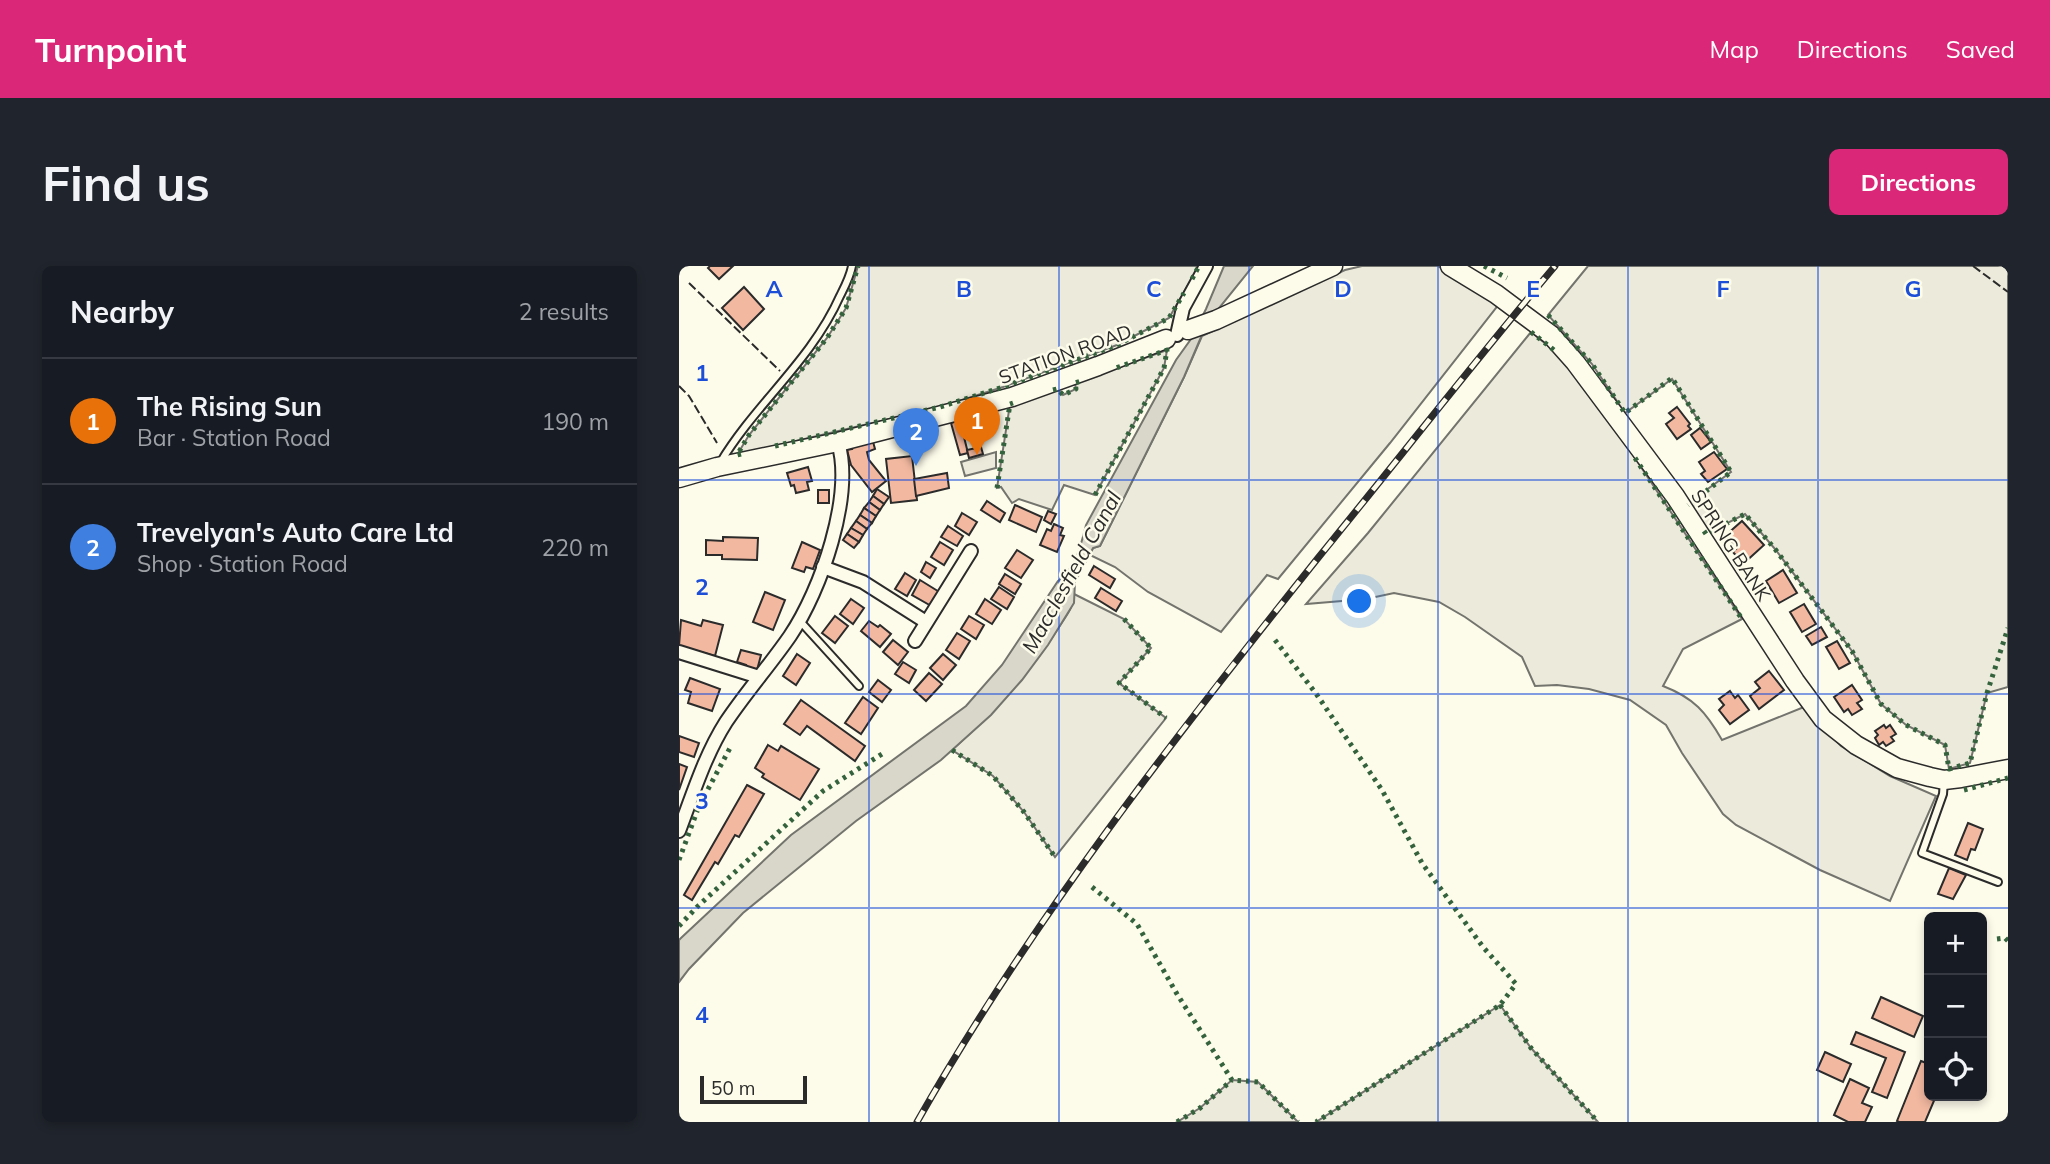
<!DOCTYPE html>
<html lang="en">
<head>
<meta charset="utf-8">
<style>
  body { margin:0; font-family:Mulish,sans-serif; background:#20242c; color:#f1f3f6 }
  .controls { position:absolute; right:21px; bottom:21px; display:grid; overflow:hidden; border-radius:10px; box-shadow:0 4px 10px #0003 }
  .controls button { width:63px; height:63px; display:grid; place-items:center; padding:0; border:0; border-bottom:2px solid #363941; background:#171b24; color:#f1f3f6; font:35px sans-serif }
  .scale { position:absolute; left:21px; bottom:18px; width:107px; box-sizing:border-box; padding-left:7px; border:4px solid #2b2b2b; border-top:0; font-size:19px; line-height:24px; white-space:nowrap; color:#2b2b2b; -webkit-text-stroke:5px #fdfbea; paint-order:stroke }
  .you { position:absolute; left:681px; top:336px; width:24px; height:24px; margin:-18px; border:5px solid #fff; border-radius:50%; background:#1a73e8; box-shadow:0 0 0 10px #1a73e833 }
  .badge { display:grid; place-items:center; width:46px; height:46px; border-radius:50%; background:#db2777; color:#fff; font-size:23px; font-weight:700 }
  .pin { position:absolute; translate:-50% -58px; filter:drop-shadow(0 2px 4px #0008) }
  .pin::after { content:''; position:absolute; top:37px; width:24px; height:21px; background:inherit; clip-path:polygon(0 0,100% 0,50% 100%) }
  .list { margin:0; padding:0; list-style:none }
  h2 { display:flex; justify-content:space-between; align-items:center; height:91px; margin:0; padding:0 28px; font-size:30px }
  h2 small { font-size:23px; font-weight:400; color:#9ea1a6 }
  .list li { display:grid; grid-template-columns:46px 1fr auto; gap:21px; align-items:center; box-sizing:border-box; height:126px; padding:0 28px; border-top:2px solid #363941 }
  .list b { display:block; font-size:26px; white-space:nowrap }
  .list p { margin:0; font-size:23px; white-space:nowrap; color:#9ea1a6 }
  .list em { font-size:23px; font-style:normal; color:#9ea1a6 }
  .icon { flex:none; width:38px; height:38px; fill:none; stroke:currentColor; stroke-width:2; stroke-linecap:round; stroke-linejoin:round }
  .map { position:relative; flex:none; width:1329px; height:856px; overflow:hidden; border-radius:10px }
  header { display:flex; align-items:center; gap:42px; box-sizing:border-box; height:98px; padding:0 35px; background:#db2777; color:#fff }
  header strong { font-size:33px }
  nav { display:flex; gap:38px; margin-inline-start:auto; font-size:24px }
  .intro { display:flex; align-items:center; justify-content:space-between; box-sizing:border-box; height:168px; padding:0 42px }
  h1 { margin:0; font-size:49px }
  .button { padding:18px 32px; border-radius:10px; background:#db2777; color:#fff; font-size:24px; font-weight:700 }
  main { display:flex; gap:42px; padding:0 42px }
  aside { flex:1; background:#171b24; border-radius:10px; box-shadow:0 4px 10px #0003 }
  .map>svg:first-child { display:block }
  .green { fill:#ecebdb; stroke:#74746e; stroke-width:2 }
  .parking { fill:#eceadb; stroke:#74746e; stroke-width:2 }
  .water { fill:#d8d7c9; stroke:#74746e; stroke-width:2 }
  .building { fill:#f2b8a0; stroke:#2b2b2b; stroke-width:2 }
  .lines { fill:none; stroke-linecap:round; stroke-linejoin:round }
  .lane-casing { stroke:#2b2b2b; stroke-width:10 }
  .street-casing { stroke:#2b2b2b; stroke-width:16 }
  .secondary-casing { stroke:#2b2b2b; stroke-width:21 }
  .lane { stroke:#fdfbea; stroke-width:6 }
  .street { stroke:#fdfbea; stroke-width:12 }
  .secondary { stroke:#fdfbea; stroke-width:18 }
  .rail-casing { stroke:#2b2b2b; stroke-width:7 }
  .rail { stroke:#fdfbea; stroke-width:4.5; stroke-dasharray:13; stroke-linecap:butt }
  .hedge { stroke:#34623c; stroke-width:5; stroke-dasharray:3.5 5; stroke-linecap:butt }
  .fence { stroke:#2b2b2b; stroke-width:2; stroke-dasharray:9 3.5; stroke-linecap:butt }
  .grid { fill:none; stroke:#1d4ed8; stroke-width:2; stroke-opacity:0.55 }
  .labels { text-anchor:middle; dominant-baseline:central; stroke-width:5; stroke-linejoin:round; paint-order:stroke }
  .street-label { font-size:19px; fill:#2b2b2b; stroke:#fdfbea }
  .water-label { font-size:21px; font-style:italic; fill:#2b2b2b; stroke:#fdfbea }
  .grid-label { font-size:23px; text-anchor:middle; font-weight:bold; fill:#1d4ed8; stroke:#fdfbea; stroke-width:5; stroke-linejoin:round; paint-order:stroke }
</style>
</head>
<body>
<header>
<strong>Turnpoint</strong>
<nav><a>Map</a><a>Directions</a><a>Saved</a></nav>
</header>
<div class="intro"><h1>Find us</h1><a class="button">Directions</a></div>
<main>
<aside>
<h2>Nearby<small>2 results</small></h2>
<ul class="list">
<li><span class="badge" style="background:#e8710a">1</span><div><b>The Rising Sun</b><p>Bar · Station Road</p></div><em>190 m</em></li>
<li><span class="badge" style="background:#3f7fe0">2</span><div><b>Trevelyan's Auto Care Ltd</b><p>Shop · Station Road</p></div><em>220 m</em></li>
</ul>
</aside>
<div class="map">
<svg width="1329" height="856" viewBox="0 0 1329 856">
  <rect width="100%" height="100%" fill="#fdfbea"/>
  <g class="green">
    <path d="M179 0H520L490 52 438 79 324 121 261 141 58 189 70 169 148 72 167 42Z"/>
    <path d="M683 0H759L806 25 820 38 711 177 599 313 588 309 542 366 469 326 436 301 411 289 414 282 421 280 505 111 523 70 666 4Z"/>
    <path d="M909 0H1329V421L1308 427 1291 497 1270 503 1266 479 1227 459 1202 438 1173 385 1096 283 1066 248 1027 268 1008 238 1052 206 993 113 946 147 913 98 869 49Z"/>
    <path d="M852 66 883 91 940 168 1063 353 1004 383 984 420C1015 432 1027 446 1043 474L1125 441 1162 480 1211 510 1257 530 1211 635 1141 604 1057 559 1044 548 1003 487 987 459 951 434 910 423 878 419 856 420 843 391 786 351 760 336 715 327 687 333 627 338 689 267Z"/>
    <path d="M488 84 485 102 416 229 385 219 373 244 340 233 333 237 322 221 318 222 331 138 378 123 384 129 397 123 396 117Z"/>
    <path d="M395 328 445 353 472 382 440 417 487 452 376 591 345 546 314 510 273 484C314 447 351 408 380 361 387 350 395 341 395 328Z"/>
    <path d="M821 739 852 782 919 856H637Z"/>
    <path d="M553 814 579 816 619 856H498L521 842Z"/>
  </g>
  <path class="parking" d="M317 186V202L286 210 282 196Z"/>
  <path class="water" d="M545 0H574L528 57 505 111 421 280 414 282 396 316 395 337 369 379 343 414 312 449 262 494 177 555 64 647 10 703 0 716V674L2 672 112 569 287 440 323 399 379 315C397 302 402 279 407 259L497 94 512 73 527 43Z"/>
  <g class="building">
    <path d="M31 0H54L40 13 29 2Z"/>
    <path d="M65 21 85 43 64 64 43 42Z"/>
    <path d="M998 141 1011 158 1009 160 1012 163 998 173 987 158 995 152 990 147Z"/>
    <path d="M304 146 310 169 293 176 290 166 284 167 289 187 281 189 272 157Z"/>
    <path d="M1021 162 1032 176 1022 183 1012 169Z"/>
    <path d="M193 172 196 183 188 186 190 194 207 215 193 226 172 199 168 184 173 183 171 178Z"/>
    <path d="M302 181 304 188 290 192 288 184Z"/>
    <path d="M1035 186 1048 203 1029 216 1022 208 1026 205 1020 196Z"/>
    <path d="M233 190 238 234 212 237 207 193Z"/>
    <path d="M129 201 133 215 128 216 130 224 117 227 115 219 112 220 108 207Z"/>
    <path d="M268 207 270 222 237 230 235 213Z"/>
    <path d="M198 223 210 231 205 238 194 230Z"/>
    <rect x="139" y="224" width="11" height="13"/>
    <path d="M194 230 205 238 201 244 190 236Z"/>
    <path d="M308 235 326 247 321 256 302 244Z"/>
    <path d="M190 236 201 244 197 250 185 242Z"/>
    <path d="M336 239 363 251 357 266 330 254Z"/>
    <path d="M185 242 197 250 193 257 181 249Z"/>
    <path d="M369 245 377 248 372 258 365 254Z"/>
    <path d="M283 247 298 256 290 269 276 260Z"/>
    <path d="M181 249 193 257 188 263 177 255Z"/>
    <path d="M177 255 188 263 184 269 172 262Z"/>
    <path d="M1063 255 1085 279 1064 298 1054 286 1058 282 1047 269Z"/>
    <path d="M375 258 384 262 381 269 385 270 378 286 361 279 368 263 372 265Z"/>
    <path d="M269 260 284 270 278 280 262 271Z"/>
    <path d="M172 262 184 269 180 276 168 268Z"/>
    <path d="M168 268 180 276 175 282 164 274Z"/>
    <path d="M44 271 79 272 78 294 43 293V289H27V274L44 275Z"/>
    <path d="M123 276 141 284 134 303 127 301 125 306 113 302Z"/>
    <path d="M261 276 274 284 265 299 252 291Z"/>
    <path d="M338 284 354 294 342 312 326 302Z"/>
    <path d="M247 296 257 302 251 312 242 306Z"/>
    <path d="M415 300 436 313 431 322 410 309Z"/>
    <path d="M1104 304 1118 327 1100 337 1087 315Z"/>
    <path d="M226 307 237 314 228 330 216 323Z"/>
    <path d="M326 308 342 318 336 328 320 318Z"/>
    <path d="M241 314 262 327 254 341 233 329Z"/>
    <path d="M320 321 335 331 328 343 312 333Z"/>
    <path d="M422 322 443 335 437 345 416 332Z"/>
    <path d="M86 326 106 334 94 364 74 356Z"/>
    <path d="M172 333 185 342 174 358 161 348Z"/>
    <path d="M306 333 322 344 313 358 297 348Z"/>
    <path d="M1125 338 1137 358 1123 366 1111 346Z"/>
    <path d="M156 350 169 360 156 377 143 367Z"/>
    <path d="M290 350 305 359 297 373 282 363Z"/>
    <path d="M2 354 22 360 24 354 44 359 36 390 0 380Z"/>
    <path d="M190 355 199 361 201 359 212 368 201 381 182 365Z"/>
    <path d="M1142 361 1148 371 1133 379 1127 370Z"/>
    <path d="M278 367 291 375 280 393 267 384Z"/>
    <path d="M214 374 229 386 219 399 204 386Z"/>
    <path d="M1158 375 1171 397 1160 403 1147 381Z"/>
    <path d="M62 384 82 389 77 408 65 405 67 399 58 396Z"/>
    <path d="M118 388 131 397 117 419 104 410Z"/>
    <path d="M264 388 277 399 264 414 251 402Z"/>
    <path d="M224 396 237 404 230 417 216 408Z"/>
    <path d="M1090 405 1105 424 1080 443 1071 430 1081 422 1076 416Z"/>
    <path d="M250 407 263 418 247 435 235 424Z"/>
    <path d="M11 412 41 423 33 445 9 437 12 426 6 424Z"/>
    <path d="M199 414 212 424 203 436 190 426Z"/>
    <path d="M1173 419 1183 434 1178 437 1183 443 1173 449 1169 443 1165 446 1155 431Z"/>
    <path d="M1051 425 1056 432 1059 429 1070 444 1051 458 1040 444 1045 439 1040 433Z"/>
    <path d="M184 431 199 442 182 468 166 457Z"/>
    <path d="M122 434 186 480 176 495 128 460 121 469 105 458Z"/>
    <path d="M1205 459 1207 462 1211 459 1217 468 1212 471 1215 475 1207 480 1204 476 1200 479 1196 472 1199 469 1196 465Z"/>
    <path d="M0 470 20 477 15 491 0 486Z"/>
    <path d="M89 479 99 485 102 480 140 503 121 534 83 511 85 508 76 502Z"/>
    <path d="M0 498 8 501 0 524Z"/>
    <path d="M68 519 85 528 60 571 56 569 39 598 36 596 13 634 5 629Z"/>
    <path d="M1289 557 1304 563 1296 584 1292 583 1288 594 1276 589Z"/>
    <path d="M1270 602 1287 609 1274 633 1259 628Z"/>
    <path d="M1202 731 1244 750 1235 771 1193 752Z"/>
    <path d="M1177 766 1226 786 1208 832 1193 826 1207 792 1172 778Z"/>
    <path d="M1146 786 1172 798 1164 816 1138 804Z"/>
    <path d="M1242 795 1250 798V830H1257L1246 856H1220L1218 855Z"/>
    <path d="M1171 813 1190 822 1183 837 1193 841 1186 856H1169L1155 849Z"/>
  </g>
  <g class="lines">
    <defs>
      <g id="lane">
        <path d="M41 197C77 137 132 95 161 30 166 20 171 11 173 0"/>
        <path d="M120 354 180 420"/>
        <path d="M1265 515 1264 528 1243 587 1319 616"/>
      </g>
      <g id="street">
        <path d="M498 69 504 42 527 0"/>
        <path d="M144 301 184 316 247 356"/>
        <path d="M236 375 292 285"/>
        <path d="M0 386 80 411"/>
        <path d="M0 565C14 528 26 489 47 456 67 426 91 399 111 370 142 324 175 230 159 176"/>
      </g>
      <g id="secondary">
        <path d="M771 0 817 28 872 69 896 96 996 230 1116 415 1144 453 1177 479 1218 502 1251 511 1265 514 1282 512 1329 503"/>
        <path d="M509 64 537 54 654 0"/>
        <path d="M0 212 38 201 159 176 333 131 419 100 487 73"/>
      </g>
    </defs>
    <use href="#lane" class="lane-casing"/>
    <use href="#street" class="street-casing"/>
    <use href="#secondary" class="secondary-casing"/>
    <use href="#lane" class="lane"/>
    <use href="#street" class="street"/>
    <use href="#secondary" class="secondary"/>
    <defs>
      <path id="rail" d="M238 856C352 655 495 472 639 292 718 195 795 96 876 0"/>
    </defs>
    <use href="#rail" class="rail-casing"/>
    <use href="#rail" class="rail"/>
    <g class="hedge">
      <path d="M805 0 828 12"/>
      <path d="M513 13 520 0"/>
      <path d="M869 49 913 98 946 147 993 112 1052 206 1009 239"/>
      <path d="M852 66 875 84"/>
      <path d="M374 124 378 123 384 129 397 123 396 117 402 115"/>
      <path d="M96 180 261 141 324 121 438 79 490 52 505 27"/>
      <path d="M62 188 58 189 70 169 148 72 167 42 179 0"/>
      <path d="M956 192 1063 353"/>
      <path d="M318 222 331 138 334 137"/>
      <path d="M416 229 485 102 488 84 437 102"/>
      <path d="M1025 265 1027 268 1066 248 1096 283 1173 385 1202 438 1227 459 1266 479 1270 503 1291 497 1308 427 1329 362"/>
      <path d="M445 353 472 382 440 417 487 452"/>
      <path d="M596 374 638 429 703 524 743 597 804 681 837 718 821 739 637 856"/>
      <path d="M273 484 314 510 345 546 376 591"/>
      <path d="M1285 524 1329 512"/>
      <path d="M0 594 20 540 51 482"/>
      <path d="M413 621 458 658 498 728 553 814 579 816 619 856"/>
      <path d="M0 660 18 641 144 525 203 488"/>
      <path d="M1318 673 1326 672 1329 675"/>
      <path d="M821 739 852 782 919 856"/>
      <path d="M498 856 521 842 553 814"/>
    </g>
    <g class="fence">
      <path d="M1294 0 1329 26"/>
      <path d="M10 17 101 105"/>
      <path d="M0 120 10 130 38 177"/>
    </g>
  </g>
  <path class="grid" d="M190 0V856M380 0V856M570 0V856M759 0V856M949 0V856M1139 0V856M0 214H1329M0 428H1329M0 642H1329"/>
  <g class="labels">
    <g class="street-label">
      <text transform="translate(386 88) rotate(-20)">STATION ROAD</text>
      <text transform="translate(1052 279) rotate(57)">SPRING BANK</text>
    </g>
    <g class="water-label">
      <text transform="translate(392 306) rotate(-61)">Macclesfield Canal</text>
    </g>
  </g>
  <g class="grid-label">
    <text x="95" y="31">A</text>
    <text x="285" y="31">B</text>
    <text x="475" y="31">C</text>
    <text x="664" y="31">D</text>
    <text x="854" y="31">E</text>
    <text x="1044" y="31">F</text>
    <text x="1234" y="31">G</text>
    <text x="23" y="115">1</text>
    <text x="23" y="329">2</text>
    <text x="23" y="543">3</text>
    <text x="23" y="757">4</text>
  </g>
</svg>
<div class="controls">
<button>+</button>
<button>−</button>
<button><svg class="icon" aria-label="locate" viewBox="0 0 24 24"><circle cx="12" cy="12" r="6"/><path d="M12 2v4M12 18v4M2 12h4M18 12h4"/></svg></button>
</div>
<div class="scale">50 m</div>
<div class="you"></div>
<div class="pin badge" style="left:298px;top:189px;background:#e8710a">1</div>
<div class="pin badge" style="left:237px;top:200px;background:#3f7fe0">2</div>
</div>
</main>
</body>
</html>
